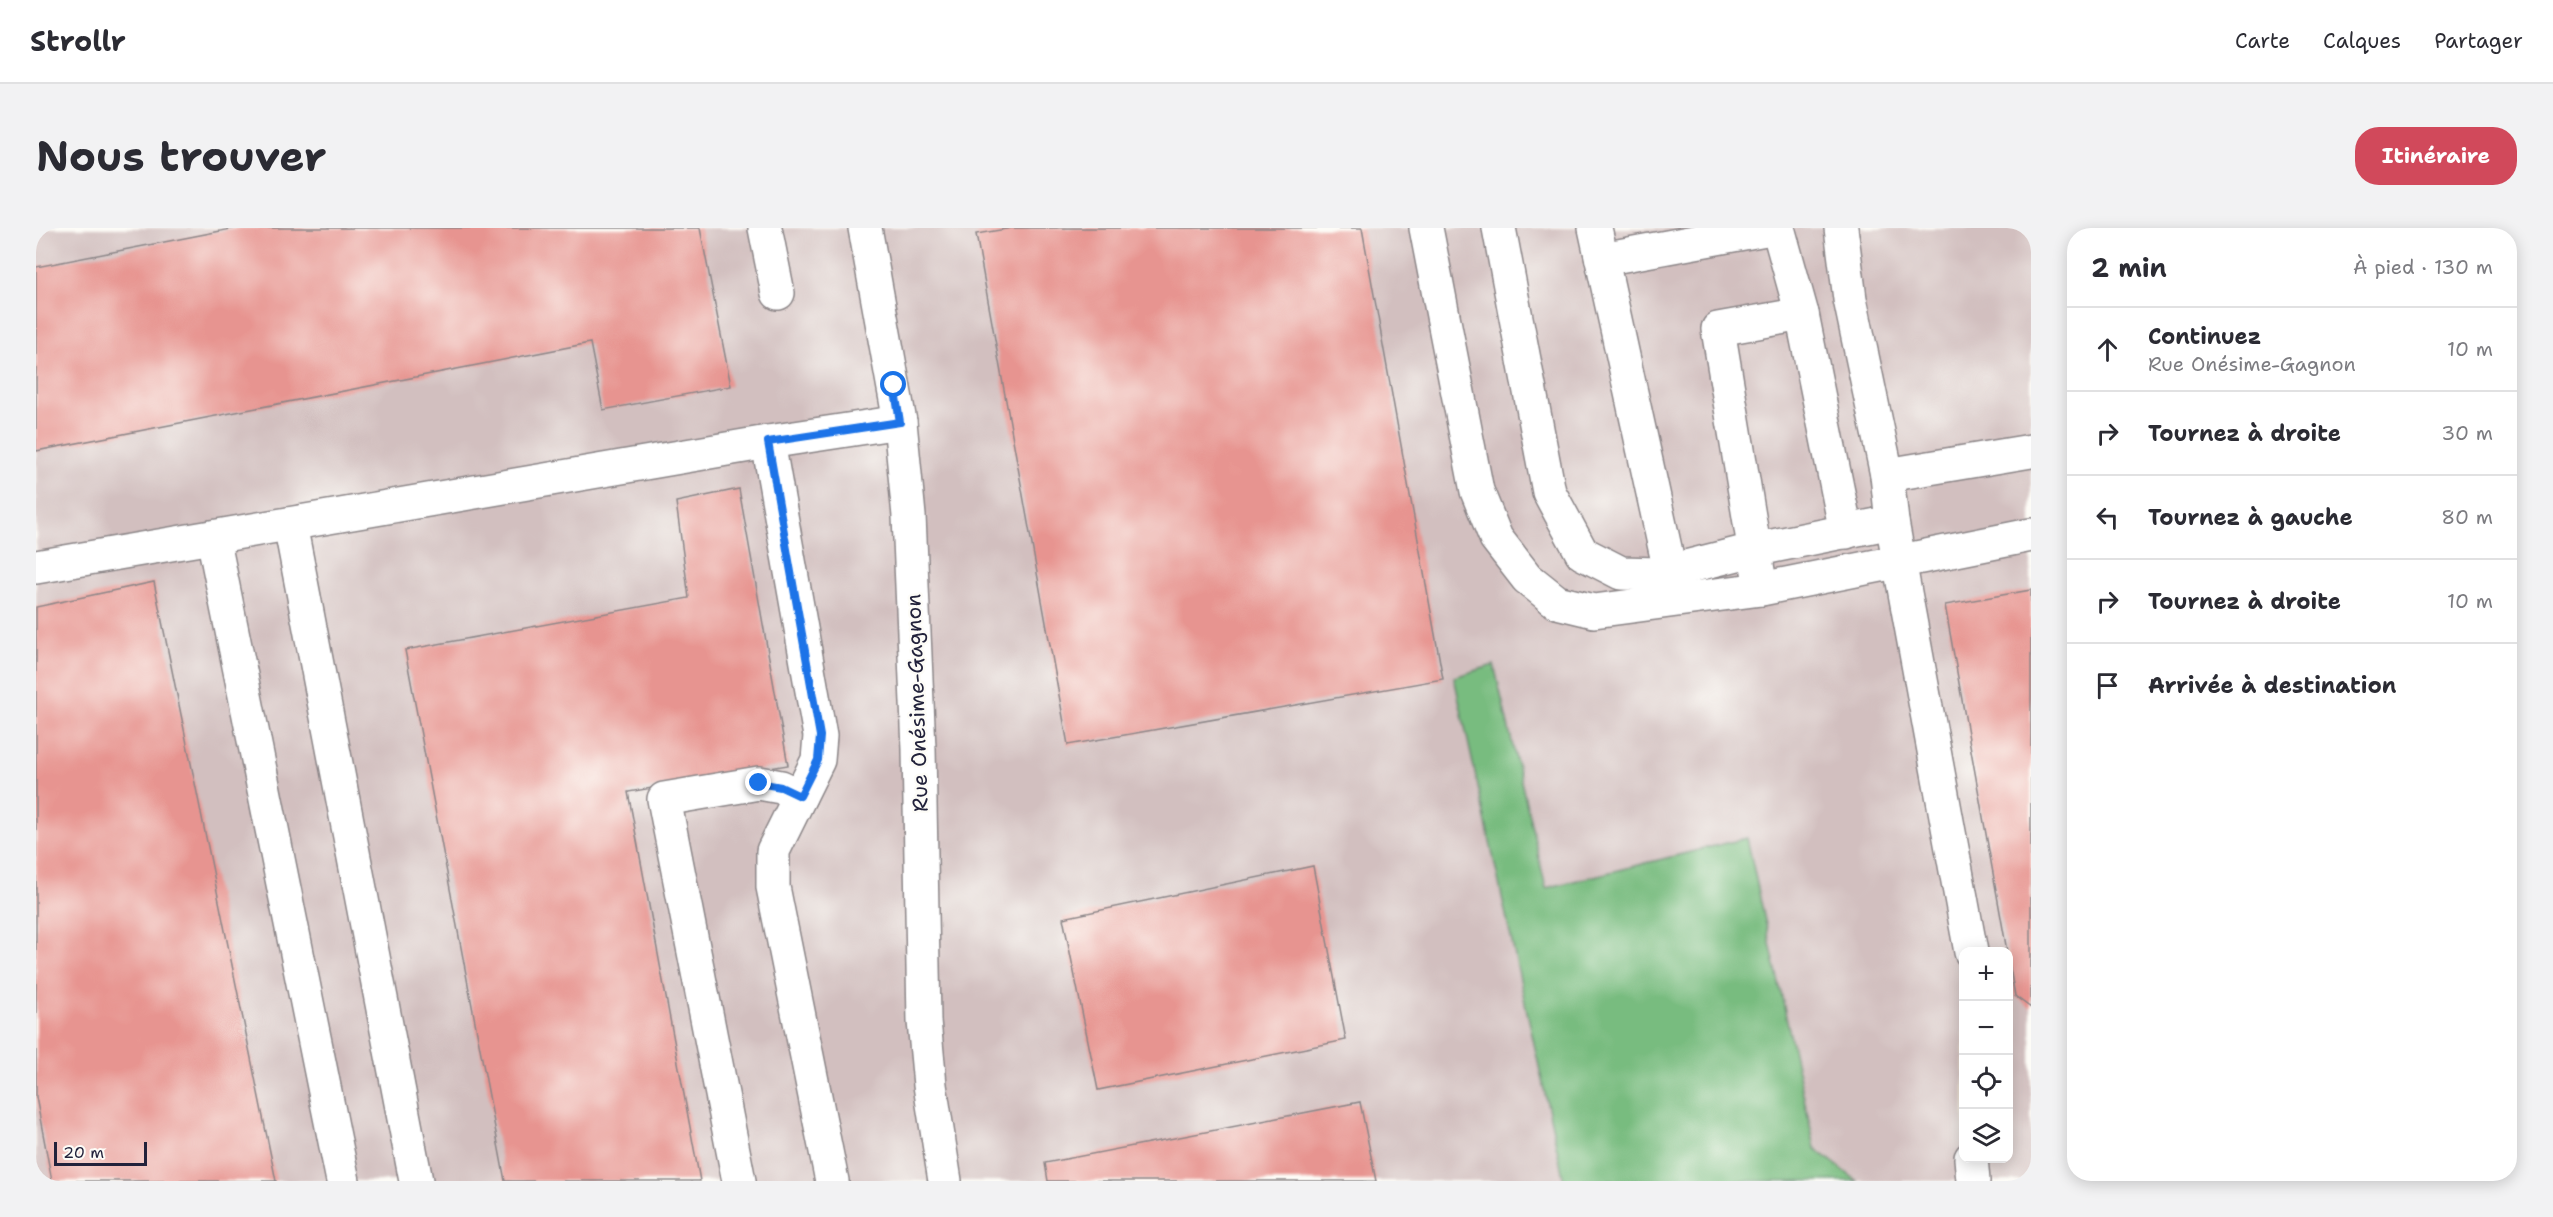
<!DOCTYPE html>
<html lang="fr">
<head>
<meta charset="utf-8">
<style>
  body { margin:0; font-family:"Shantell Sans",sans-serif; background:#f2f2f3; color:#2b2b33 }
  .controls { position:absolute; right:18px; bottom:18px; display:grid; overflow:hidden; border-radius:12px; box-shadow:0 3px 15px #0003 }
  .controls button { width:54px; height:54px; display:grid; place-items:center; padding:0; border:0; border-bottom:2px solid #e1e1e2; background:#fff; color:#2b2b33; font:30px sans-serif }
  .scale { position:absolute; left:18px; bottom:15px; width:93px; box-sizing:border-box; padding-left:6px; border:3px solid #22223b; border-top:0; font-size:16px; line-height:21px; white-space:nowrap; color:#22223b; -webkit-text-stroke:4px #fdfcf7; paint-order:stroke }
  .stop { position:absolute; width:18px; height:18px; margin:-14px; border:4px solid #1a73e8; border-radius:50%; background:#fff }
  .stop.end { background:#1a73e8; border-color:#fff; box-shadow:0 2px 6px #0008 }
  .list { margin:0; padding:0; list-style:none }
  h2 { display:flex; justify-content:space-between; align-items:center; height:78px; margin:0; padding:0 24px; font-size:26px }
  h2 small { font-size:20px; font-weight:400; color:#7c7c81 }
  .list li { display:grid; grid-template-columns:39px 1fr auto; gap:18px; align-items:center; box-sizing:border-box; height:84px; padding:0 24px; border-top:2px solid #e1e1e2 }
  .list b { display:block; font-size:22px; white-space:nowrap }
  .list p { margin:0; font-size:20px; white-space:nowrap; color:#7c7c81 }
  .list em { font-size:20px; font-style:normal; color:#7c7c81 }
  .icon { flex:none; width:33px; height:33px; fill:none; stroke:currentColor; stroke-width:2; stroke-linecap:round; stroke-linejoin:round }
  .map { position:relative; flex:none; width:1995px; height:953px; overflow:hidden; border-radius:24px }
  header { display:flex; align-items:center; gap:36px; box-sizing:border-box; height:84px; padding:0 30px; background:#fff; border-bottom:2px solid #e1e1e2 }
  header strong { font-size:28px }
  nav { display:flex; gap:33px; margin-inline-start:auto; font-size:21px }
  .intro { display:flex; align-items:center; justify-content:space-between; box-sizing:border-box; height:144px; padding:0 36px }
  h1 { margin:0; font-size:42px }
  .button { padding:15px 27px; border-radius:24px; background:#d1495b; color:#fff; font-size:21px; font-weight:700 }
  main { display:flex; gap:36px; padding:0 36px }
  aside { flex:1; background:#fff; border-radius:24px; box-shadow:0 3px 15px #0003 }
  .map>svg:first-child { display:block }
  .industrial { fill:#d2bfbf; fill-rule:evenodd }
  .forest { fill:#78bc7f; stroke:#4d6f5d; stroke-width:1.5 }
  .building { fill:#e79490 }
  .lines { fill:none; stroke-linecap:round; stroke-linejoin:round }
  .minor-casing { stroke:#8c8688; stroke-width:36 }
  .minor { stroke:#fff; stroke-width:33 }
  .route { stroke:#1a73e8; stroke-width:8 }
  .labels { text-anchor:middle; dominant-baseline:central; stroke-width:5; stroke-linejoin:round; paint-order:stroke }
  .street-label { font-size:21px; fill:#22223b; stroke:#fdfcf7 }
</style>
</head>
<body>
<header>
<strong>Strollr</strong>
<nav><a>Carte</a><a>Calques</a><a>Partager</a></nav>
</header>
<div class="intro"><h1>Nous trouver</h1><a class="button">Itinéraire</a></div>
<main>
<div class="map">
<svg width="1995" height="953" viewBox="0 0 1995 953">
  <rect width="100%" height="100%" fill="#fdfcf7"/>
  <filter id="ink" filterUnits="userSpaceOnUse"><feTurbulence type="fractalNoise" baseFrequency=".0167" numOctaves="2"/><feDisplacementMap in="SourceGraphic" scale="12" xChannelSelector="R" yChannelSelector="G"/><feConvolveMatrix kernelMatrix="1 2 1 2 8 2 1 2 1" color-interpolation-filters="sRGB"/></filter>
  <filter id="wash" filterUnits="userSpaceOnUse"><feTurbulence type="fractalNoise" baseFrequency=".008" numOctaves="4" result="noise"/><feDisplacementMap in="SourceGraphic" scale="24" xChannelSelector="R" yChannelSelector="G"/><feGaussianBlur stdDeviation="1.35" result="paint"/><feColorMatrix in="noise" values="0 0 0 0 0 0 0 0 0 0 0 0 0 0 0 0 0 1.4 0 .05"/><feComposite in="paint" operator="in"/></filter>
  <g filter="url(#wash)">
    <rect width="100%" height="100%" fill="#f6ead6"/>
    <path class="industrial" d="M0 0H1995V953H0ZM1928 724H1972V930H1928Z"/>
    <path class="forest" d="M1458 437 1510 660 1711 610 1779 920 1821 953H1528L1418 449Z"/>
    <g id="blocks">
      <g class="building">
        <path d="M200 0H664L695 158 567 182 554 115 0 223V39Z"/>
        <path d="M976 0H1326L1407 451 1032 517 940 6Z"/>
        <path d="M703 261 752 537 592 564 664 953H469L369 422 653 370 640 274Z"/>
        <path d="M118 354 240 953H16L0 869V379Z"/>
        <path d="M1995 362V780L1979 768 1909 377Z"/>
        <path d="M1277 638 1310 812 1062 862 1027 690Z"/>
        <path d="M1324 874 1340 953H1012L1009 935Z"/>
      </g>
    </g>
  </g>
  <g filter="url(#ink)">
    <use href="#blocks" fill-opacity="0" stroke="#8c8688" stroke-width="1.5"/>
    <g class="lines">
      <defs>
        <g id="minor">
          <path d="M729 0 742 65"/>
          <path d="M829 0 864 194 873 288 883 521 888 793 894 857 909 953"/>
          <path d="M1390 0 1441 263 1460 310 1491 350 1521 374 1558 383 1725 361"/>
          <path d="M1463 0 1513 264 1546 325 1585 345 1622 346 1717 322 1856 294"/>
          <path d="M1559 0 1634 343"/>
          <path d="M1742 0 1766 86 1810 304"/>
          <path d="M1805 0 1814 71 1851 247 1856 294 1935 724"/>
          <path d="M1566 31 1735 0"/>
          <path d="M1766 86 1682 101 1725 361 1995 307"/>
          <path d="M1851 247 1995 223"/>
          <path d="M254 296 380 953"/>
          <path d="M177 309 307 953"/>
          <path d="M0 339 732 214"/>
          <path d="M1935 930 1937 953"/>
          <path d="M703 953 628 571 723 555 745 559 764 568"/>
          <path d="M796 953 737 659V623L782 532 784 508 732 214 864 194"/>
        </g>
      </defs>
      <use href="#minor" class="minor-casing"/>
      <use href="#minor" class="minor"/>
    </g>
  </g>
  <g class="lines" filter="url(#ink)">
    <path class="route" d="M723 555 745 559 764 568 782 532 784 508 732 214 864 194 858 157"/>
  </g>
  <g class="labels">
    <g class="street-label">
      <text transform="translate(881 475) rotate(-92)">Rue Onésime-Gagnon</text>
    </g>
  </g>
</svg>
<div class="controls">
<button>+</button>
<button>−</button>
<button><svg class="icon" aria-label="locate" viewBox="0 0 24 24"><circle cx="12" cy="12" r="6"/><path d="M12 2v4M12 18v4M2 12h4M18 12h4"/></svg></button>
<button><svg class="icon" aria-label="layers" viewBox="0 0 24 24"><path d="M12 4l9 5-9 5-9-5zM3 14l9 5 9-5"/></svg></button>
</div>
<div class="scale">20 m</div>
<div class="stop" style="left:858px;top:157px"></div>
<div class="stop end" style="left:723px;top:555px"></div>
</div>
<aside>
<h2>2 min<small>À pied · 130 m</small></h2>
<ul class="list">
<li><svg class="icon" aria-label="ahead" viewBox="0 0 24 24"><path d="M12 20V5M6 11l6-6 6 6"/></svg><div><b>Continuez</b><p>Rue Onésime-Gagnon</p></div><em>10 m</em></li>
<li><svg class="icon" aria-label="right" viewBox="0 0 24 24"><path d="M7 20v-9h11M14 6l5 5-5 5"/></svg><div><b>Tournez à droite</b></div><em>30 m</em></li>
<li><svg class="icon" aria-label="left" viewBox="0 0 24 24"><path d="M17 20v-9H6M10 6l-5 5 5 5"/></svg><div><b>Tournez à gauche</b></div><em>80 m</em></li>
<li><svg class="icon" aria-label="right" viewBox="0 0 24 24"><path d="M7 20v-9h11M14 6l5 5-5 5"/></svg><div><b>Tournez à droite</b></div><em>10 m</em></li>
<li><svg class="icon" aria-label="arrive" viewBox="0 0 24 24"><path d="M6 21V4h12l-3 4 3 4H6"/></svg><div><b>Arrivée à destination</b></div></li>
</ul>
</aside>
</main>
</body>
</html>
